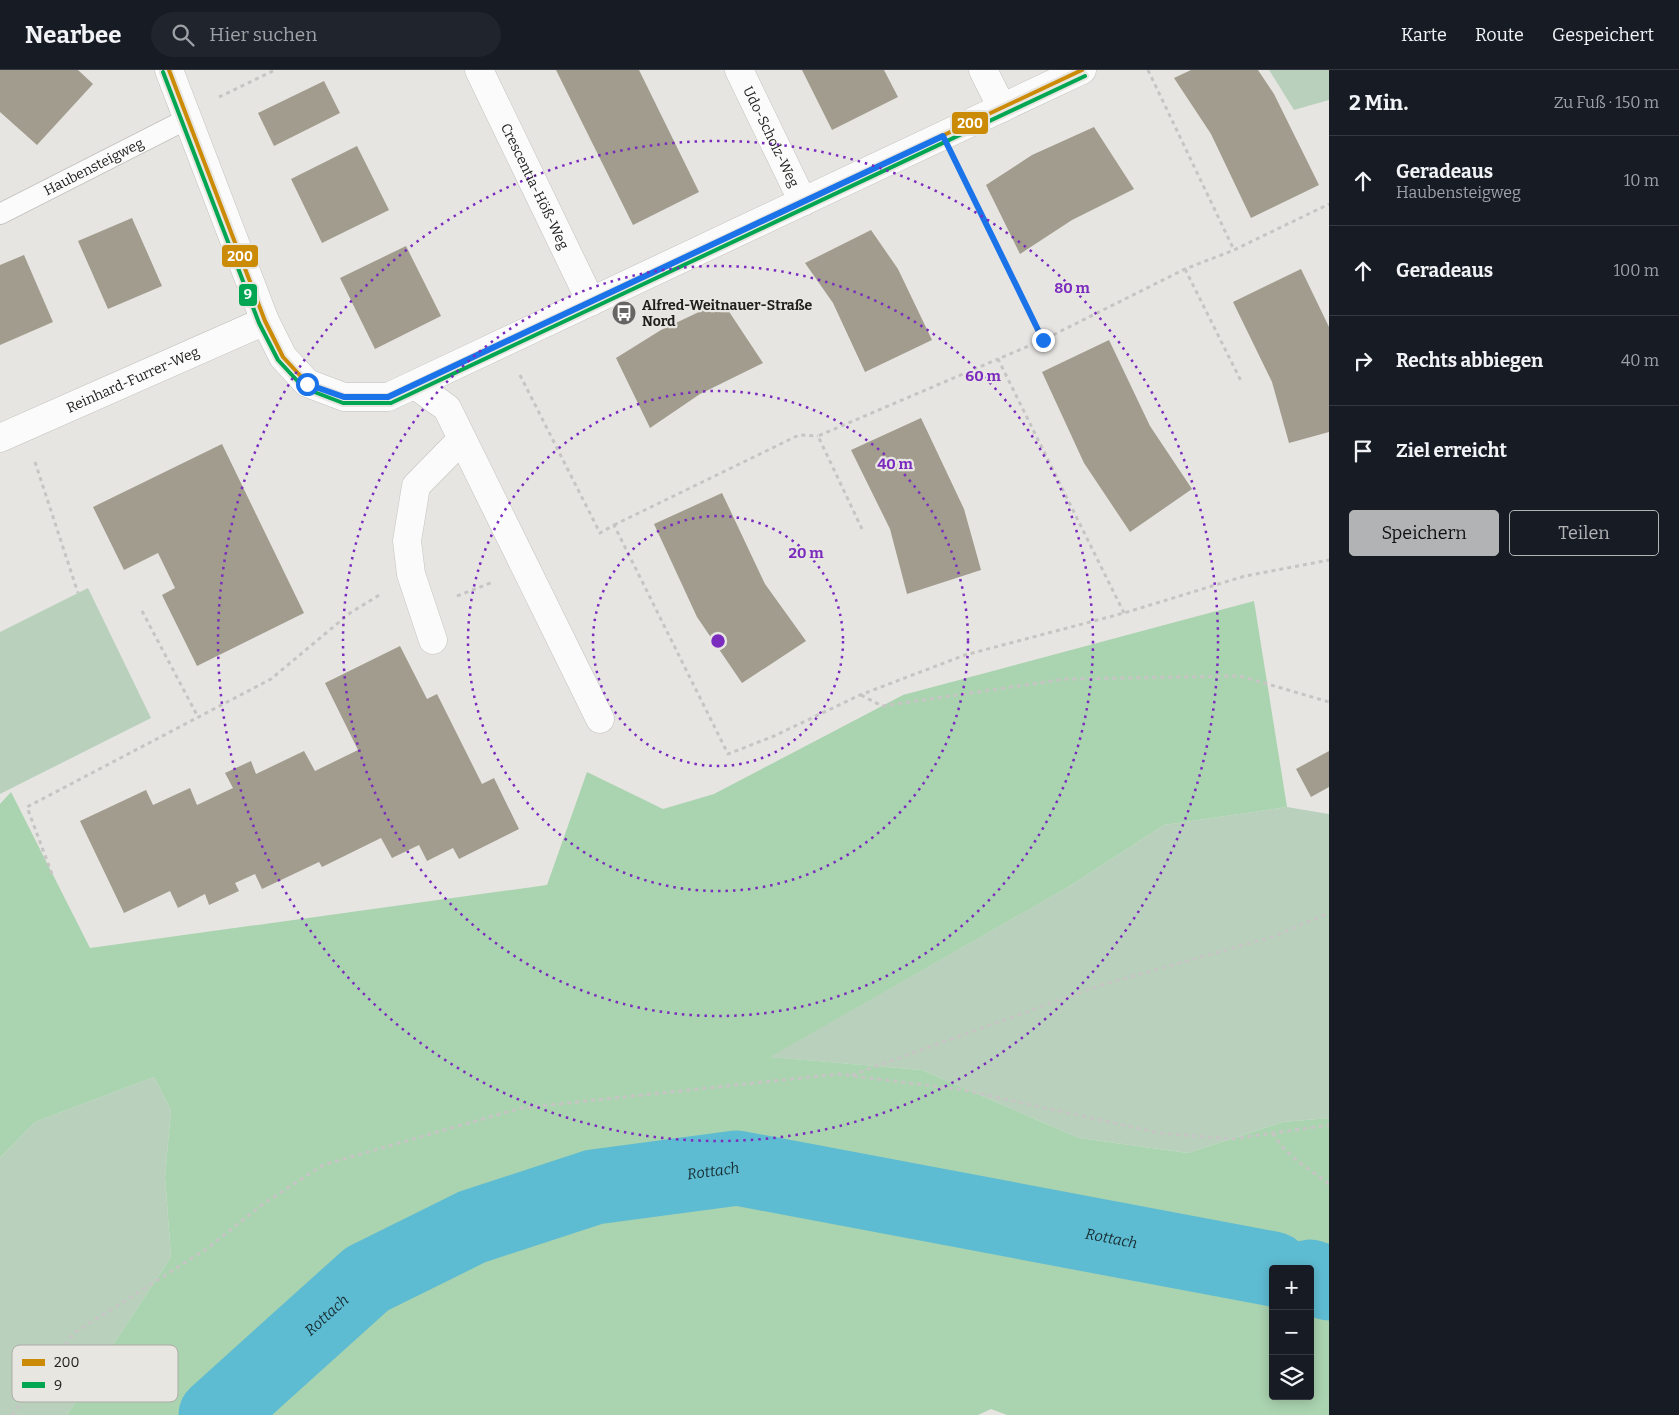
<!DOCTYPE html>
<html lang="de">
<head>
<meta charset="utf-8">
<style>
  body { margin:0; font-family:Bitter,serif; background:#20242c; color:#f1f3f6 }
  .controls { position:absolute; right:15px; bottom:15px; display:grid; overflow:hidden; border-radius:5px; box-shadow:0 2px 12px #0003 }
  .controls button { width:45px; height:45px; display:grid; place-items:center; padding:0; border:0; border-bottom:1px solid #363941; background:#171b24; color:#f1f3f6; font:25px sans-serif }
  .stop { position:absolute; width:15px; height:15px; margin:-11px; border:4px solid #1a73e8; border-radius:50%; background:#fff }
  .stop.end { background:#1a73e8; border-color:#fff; box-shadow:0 1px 5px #0008 }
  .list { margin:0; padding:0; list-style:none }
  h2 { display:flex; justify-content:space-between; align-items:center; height:65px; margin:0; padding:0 20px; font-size:21px }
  h2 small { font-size:16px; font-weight:400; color:#9ea1a6 }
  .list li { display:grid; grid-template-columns:32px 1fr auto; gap:15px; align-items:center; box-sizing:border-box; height:90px; padding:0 20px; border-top:1px solid #363941 }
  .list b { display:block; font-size:19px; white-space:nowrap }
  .list p { margin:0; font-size:16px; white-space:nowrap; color:#9ea1a6 }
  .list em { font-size:16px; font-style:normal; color:#9ea1a6 }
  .actions { display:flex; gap:10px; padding:15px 20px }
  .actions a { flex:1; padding:11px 0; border:1px solid #b2b3b4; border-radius:5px; text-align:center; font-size:18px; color:#b2b3b4 }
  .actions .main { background:#b2b3b4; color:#111 }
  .icon { flex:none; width:28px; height:28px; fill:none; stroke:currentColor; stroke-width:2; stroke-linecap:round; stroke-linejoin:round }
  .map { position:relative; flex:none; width:1329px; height:1345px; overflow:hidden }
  header { display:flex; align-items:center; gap:30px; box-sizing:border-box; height:70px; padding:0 25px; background:#171b24; border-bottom:1px solid #363941 }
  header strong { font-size:24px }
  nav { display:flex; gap:28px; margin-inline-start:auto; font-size:18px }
  .search { width:350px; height:45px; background:#20242c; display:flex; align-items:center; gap:12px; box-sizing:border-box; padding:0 18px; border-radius:28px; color:#9ea1a6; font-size:19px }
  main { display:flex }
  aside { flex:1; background:#171b24 }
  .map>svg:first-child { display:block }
  .green { fill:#b9d1bc }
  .forest { fill:#aad3b0; fill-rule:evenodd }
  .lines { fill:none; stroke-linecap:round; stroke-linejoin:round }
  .river { stroke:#5ebcd2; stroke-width:75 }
  .building { fill:#a19c8d }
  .service-casing { stroke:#c3c2bf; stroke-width:22 }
  .minor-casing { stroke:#c3c2bf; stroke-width:29 }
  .path { stroke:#c6c5c4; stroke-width:3; stroke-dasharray:4 4; stroke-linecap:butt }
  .service { stroke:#fbfbfb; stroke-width:20 }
  .minor { stroke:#fbfbfb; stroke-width:28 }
  .bus-1-casing { stroke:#e8e6e1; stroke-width:8 }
  .bus-2-casing { stroke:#e8e6e1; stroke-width:8 }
  .bus-1 { stroke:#cc8b06; stroke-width:4 }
  .bus-2 { stroke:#00a651; stroke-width:4 }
  .route { stroke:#1a73e8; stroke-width:6 }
  .ring { fill:none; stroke:#7b2cbf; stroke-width:2.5; stroke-dasharray:2.5 5 }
  .labels { text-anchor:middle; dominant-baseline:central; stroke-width:4.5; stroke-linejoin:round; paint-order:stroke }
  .street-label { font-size:14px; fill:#21201f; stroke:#e8e6e1 }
  .poi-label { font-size:14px; font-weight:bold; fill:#21201f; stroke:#e8e6e1; text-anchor:start }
  .water-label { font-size:15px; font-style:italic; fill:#182d33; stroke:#e8e6e1 }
  .key { fill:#e8e6e1; stroke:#acaba7; stroke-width:1 }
  .key-label { font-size:14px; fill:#21201f }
  .centre { fill:#7b2cbf; stroke:#e8e6e1; stroke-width:2.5 }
  .ring-label { font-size:15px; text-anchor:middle; font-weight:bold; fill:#7b2cbf; stroke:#e8e6e1; stroke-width:4.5; stroke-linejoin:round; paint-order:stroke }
  .line-badge { stroke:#e8e6e1; stroke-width:2 }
  .badge-label { font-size:14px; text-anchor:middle; font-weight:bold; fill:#fff }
</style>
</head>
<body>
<header>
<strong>Nearbee</strong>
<div class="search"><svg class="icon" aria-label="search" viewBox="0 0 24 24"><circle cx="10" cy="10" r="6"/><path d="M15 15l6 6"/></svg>Hier suchen</div>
<nav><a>Karte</a><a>Route</a><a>Gespeichert</a></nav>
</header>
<main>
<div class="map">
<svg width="1329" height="1345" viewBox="0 0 1329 1345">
  <rect width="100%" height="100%" fill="#e7e5e2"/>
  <g class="green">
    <path d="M1269 0H1329V30L1294 40Z"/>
    <path d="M88 518 151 648 0 724V562Z"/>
    <path d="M1287 737 1329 744V1048L1283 1052 1188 1083 1079 1068 922 1000 769 987 1068 817 1164 755Z"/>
    <path d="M154 1007 171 1040 165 1107 171 1187 67 1345H0V1088L35 1052Z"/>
  </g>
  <path class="forest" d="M1254 531 1287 737 1164 755 1068 817 770 987 922 1000 1079 1068 1188 1083 1283 1052 1329 1048V1345H1007L991 1339 978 1345H67L171 1187 165 1107 171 1040 154 1007 35 1052 0 1088V734L11 722 90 878 547 815 587 702 663 739 714 724 903 625ZM1273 1199H1310V1326H1273Z"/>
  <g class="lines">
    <g class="river">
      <path d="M1310 1207 1329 1213"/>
      <path id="s1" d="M216 1345 367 1209 472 1157 594 1117 737 1098 1273 1199"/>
    </g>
  </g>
  <g class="building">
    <path d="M0 0H78L93 14 37 75 0 42Z"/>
    <path d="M556 0H639L699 122 633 155Z"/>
    <path d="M802 0H884L898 27 832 60Z"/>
    <path d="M1191 0H1258L1274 24 1319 115 1251 148 1211 64 1174 8Z"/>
    <path d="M324 11 340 43 274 76 258 43Z"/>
    <path d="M1094 57 1134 119 1072 150 1020 184 986 115 1032 85Z"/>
    <path d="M357 76 389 140 322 173 291 109Z"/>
    <path d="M132 148 162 216 108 239 78 171Z"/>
    <path d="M871 160 898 199 932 270 865 302 833 233 805 193Z"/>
    <path d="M406 176 441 246 375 279 340 208Z"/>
    <path d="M24 185 53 252 0 275V195Z"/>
    <path d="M1301 199 1329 257V362L1289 373 1272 312 1233 232Z"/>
    <path d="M722 231 763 293 700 324 650 358 616 288 661 260Z"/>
    <path d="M1109 270 1150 356 1192 419 1130 462 1084 393 1042 302Z"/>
    <path d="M921 348 964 439 981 500 907 524 890 459 851 380Z"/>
    <path d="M222 374 304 543 197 596 162 525 175 518 158 483 124 500 93 437Z"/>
    <path d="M722 423 765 514 806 571 742 613 697 547 654 454Z"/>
    <path d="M400 576 427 629 437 624 482 714 494 708 519 759 459 789 453 778 427 791 419 775 392 788 381 768 322 797 319 792 262 819 255 804 235 813 239 821 209 835 205 824 178 838 170 821 124 843 80 751 146 720 153 735 190 718 197 735 233 718 225 703 251 691 256 704 304 681 315 701 358 680 325 613Z"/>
    <path d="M1329 681V717L1311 727 1296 699Z"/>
  </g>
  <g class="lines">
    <defs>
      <g id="service">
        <path id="s2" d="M0 144 187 49"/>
      </g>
      <g id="minor">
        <path d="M169 0 265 251 283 287 307 313 344 327H388L1082 0"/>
        <path id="s3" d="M479 0 591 232"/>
        <path id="s4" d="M739 0 803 132"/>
        <path d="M983 0 1002 38"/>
        <path d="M415 315 447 338 600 649"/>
        <path id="s5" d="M0 368 265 251"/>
        <path d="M433 570 411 504 407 471 416 416 462 369"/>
      </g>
    </defs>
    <use href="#service" class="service-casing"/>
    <use href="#minor" class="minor-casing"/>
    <g class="path">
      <path d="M1148 0 1234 180"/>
      <path d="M219 27 275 0"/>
      <path d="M959 98 1043 270"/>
      <path d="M1185 199 1242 313"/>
      <path d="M520 305 600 463 614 455 728 684 774 666 860 625 965 585 1124 543 1245 506 1329 490"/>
      <path d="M35 392 78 523"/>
      <path d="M614 455 799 365 818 366"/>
      <path d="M862 459 818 366 998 289"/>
      <path d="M457 526 493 512"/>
      <path d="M142 541 198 647"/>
      <path d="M1124 543 998 289 1043 270 1185 199 1234 180 1329 134"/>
      <path d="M861 625 882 636 1066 609 1240 606 1329 632"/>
      <path d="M52 804 27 737 271 609 350 543 381 524"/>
      <path d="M852 1005 1098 916 1272 867 1329 843"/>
      <path d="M1273 1063C1284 1085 1310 1099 1329 1114"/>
      <path d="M12 1345 74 1263 208 1178 263 1134 323 1095 521 1038 839 1004 963 1020 1160 1063 1232 1069 1329 1055"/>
    </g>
    <use href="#service" class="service"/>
    <use href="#minor" class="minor"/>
    <defs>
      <path id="bus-1" d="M169 0 265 251 283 287 307 313 344 327H388L1082 0"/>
      <path id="bus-2" d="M163 2 259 253 278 290 304 318 343 333H391L1085 6"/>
    </defs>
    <use href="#bus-1" class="bus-1-casing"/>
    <use href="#bus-2" class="bus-2-casing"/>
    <use href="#bus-1" class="bus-1"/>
    <use href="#bus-2" class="bus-2"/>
  </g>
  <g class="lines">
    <path class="route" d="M307 314 344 327H388L943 66 1043 270"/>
  </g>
  <g class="ring">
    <circle cx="718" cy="571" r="125"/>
    <circle cx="718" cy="571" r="250"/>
    <circle cx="718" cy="571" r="375"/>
    <circle cx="718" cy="571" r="500"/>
  </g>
  <defs>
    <symbol id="bus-disc" viewBox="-11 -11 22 22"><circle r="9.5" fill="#666563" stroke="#e8e6e1"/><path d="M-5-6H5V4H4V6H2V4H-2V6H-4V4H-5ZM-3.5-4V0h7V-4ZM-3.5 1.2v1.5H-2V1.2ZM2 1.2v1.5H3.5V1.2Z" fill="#fff"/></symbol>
  </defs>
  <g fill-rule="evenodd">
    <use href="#bus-disc" x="610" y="229" width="28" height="28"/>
  </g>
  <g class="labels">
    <g class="street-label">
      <text stroke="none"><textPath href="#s4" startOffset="74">Udo-Scholz-Weg</textPath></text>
      <text stroke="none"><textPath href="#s2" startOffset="105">Haubensteigweg</textPath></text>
      <text stroke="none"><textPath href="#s3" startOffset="129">Crescentia-Höß-Weg</textPath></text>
      <text stroke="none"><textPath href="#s5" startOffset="145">Reinhard-Furrer-Weg</textPath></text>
    </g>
    <g class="poi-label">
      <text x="642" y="235">Alfred-Weitnauer-Straße<tspan x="642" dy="16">Nord</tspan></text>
    </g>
    <g class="water-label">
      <text stroke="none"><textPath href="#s1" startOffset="569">Rottach</textPath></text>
      <text stroke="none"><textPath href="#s1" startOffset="974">Rottach</textPath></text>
      <text stroke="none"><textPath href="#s1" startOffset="149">Rottach</textPath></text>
    </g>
  </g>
  <rect x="12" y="1275" width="166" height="57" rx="8" class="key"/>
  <rect x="22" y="1289" width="23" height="7" fill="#cc8b06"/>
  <rect x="22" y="1312" width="23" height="6" fill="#00a651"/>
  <g class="key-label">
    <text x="54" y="1297">200</text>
    <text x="54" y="1320">9</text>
  </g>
  <circle cx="718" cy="571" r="8" class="centre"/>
  <g class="ring-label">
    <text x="1072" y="223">80 m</text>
    <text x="983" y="311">60 m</text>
    <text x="895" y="399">40 m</text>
    <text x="806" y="488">20 m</text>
  </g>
  <g class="line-badge">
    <rect x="951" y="41" width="38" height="24" rx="5" fill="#cc8b06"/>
    <rect x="221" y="174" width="38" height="24" rx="5" fill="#cc8b06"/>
    <rect x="238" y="213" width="20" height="24" rx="5" fill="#00a651"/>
  </g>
  <g class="badge-label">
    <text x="970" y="58">200</text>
    <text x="240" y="191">200</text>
    <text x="248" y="229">9</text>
  </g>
</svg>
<div class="controls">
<button>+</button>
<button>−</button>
<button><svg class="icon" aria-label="layers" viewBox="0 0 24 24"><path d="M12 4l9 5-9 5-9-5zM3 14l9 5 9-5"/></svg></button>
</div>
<div class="stop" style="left:307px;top:314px"></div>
<div class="stop end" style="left:1043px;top:270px"></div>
</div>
<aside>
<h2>2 Min.<small>Zu Fuß · 150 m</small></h2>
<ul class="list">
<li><svg class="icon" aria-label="ahead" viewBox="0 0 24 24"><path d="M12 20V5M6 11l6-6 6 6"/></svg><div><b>Geradeaus</b><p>Haubensteigweg</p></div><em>10 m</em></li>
<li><svg class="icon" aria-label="ahead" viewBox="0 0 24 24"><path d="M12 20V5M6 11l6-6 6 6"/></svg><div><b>Geradeaus</b></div><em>100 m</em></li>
<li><svg class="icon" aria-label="right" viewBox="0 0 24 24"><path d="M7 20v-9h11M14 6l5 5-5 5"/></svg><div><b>Rechts abbiegen</b></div><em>40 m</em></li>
<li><svg class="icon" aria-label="arrive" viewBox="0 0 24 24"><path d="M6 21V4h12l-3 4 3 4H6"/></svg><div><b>Ziel erreicht</b></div></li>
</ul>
<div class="actions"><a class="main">Speichern</a><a>Teilen</a></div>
</aside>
</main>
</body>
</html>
